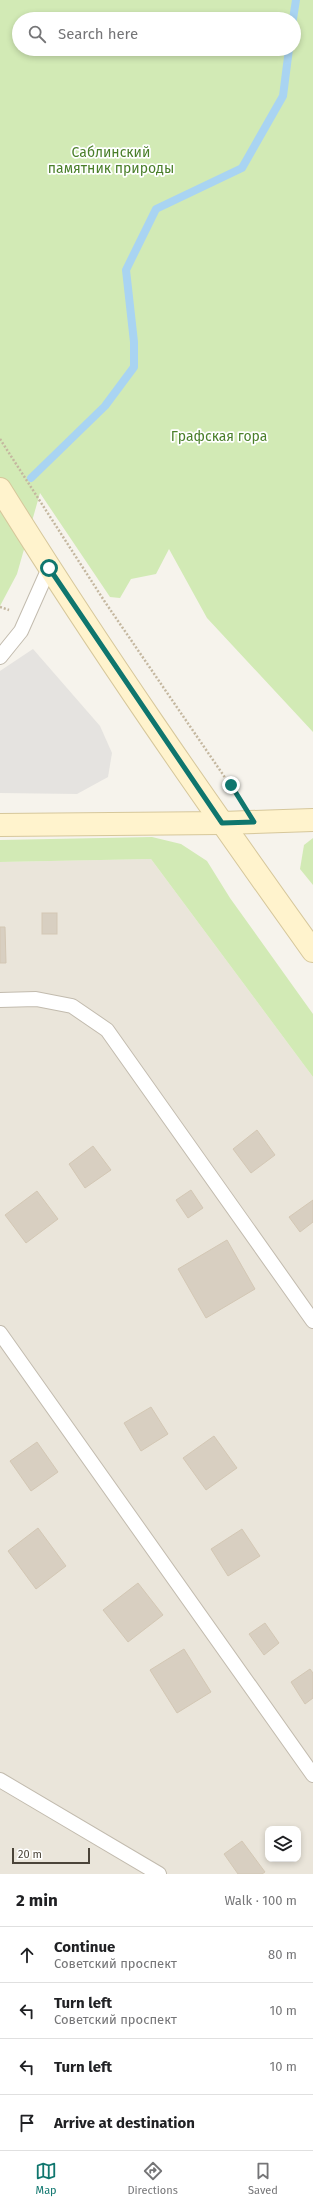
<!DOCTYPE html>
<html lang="en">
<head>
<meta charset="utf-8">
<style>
  body { margin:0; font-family:"Fira Sans",sans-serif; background:#f2f2f2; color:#202124 }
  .controls { position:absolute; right:12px; bottom:12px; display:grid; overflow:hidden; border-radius:8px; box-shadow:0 2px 6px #0003 }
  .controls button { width:36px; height:36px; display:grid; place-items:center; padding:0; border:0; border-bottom:1px solid #e0e0e0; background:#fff; color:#202124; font:20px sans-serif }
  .scale { position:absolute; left:12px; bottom:10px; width:78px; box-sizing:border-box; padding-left:4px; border:2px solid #4b4439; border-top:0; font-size:11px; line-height:14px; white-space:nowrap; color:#4b4439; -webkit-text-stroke:3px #fff; paint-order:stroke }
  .stop { position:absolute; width:12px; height:12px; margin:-9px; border:3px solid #0f766e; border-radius:50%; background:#fff }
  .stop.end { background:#0f766e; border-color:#fff; box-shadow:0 1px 4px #0008 }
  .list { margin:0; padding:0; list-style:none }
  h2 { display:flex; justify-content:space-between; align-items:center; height:52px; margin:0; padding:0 16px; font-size:17px }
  h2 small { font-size:13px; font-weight:400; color:#757577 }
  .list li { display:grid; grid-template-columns:26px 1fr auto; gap:12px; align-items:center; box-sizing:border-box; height:56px; padding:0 16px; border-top:1px solid #e0e0e0 }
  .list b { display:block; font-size:15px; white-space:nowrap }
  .list p { margin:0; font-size:13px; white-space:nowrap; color:#757577 }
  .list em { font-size:13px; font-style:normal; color:#757577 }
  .icon { flex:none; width:22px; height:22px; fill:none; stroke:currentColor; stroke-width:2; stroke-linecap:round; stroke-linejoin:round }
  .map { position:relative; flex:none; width:313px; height:1874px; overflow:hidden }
  .search { position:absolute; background:#fff; box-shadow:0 2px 6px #0003; left:12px; right:12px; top:12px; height:44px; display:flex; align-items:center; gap:10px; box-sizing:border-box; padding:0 14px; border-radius:22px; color:#757577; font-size:15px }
  .sheet { height:276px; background:#fff }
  nav { display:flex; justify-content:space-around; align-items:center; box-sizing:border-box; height:56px; border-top:1px solid #e0e0e0; background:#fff; font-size:11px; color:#757577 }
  nav a { display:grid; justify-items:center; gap:2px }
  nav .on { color:#0f766e }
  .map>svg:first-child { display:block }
  .residential { fill:#eae5da; fill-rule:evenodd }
  .green { fill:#d2eab5; fill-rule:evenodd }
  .parking { fill:#e5e3e0 }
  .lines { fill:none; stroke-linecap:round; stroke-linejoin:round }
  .stream { stroke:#a9d4f2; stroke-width:8 }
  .building { fill:#d8cfc1; stroke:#d3c7b4 }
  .lane-casing { stroke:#c2bbae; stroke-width:16 }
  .secondary-casing { stroke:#d6c79b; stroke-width:24 }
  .path { stroke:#c4b79f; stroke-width:2.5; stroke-dasharray:2 2; stroke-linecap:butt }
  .lane { stroke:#fff; stroke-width:14 }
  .secondary { stroke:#fff3cd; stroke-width:22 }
  .route { stroke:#0f766e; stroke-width:5 }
  .labels { text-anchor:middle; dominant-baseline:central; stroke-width:3.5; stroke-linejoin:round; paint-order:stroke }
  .park-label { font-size:14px; fill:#4a7f2a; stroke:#fff }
</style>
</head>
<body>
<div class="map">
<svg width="313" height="1874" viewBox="0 0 313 1874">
  <rect width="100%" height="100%" fill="#f6f3ec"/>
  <path class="residential" d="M151 859 313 1077V1874H0V862ZM268 1829H298V1859H268Z"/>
  <g class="green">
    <path d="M0 0H313V732L207 618 169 549 156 574 131 579 120 598 110 597 40 493 17 574 0 606ZM19 19H294V49H19Z"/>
    <path d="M152 837 181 844 207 861 230 898 313 1014V1077L151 859 0 862V840Z"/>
    <path d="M313 838V885L300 869 304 845Z"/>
  </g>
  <path class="parking" d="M33 649 100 726 112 753 108 777 77 794 0 793V671Z"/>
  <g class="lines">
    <g class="stream">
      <path d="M293 19 296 0"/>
      <path d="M31 478 105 406 134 367V342L126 270 156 209 242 168 283 96 289 49"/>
    </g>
  </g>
  <g class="building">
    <rect x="42" y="913" width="15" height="21"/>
    <path d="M0 927H5L6 963H0Z"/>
    <path d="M257 1130 275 1155 251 1173 233 1149Z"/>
    <path d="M93 1146 111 1170 85 1188 69 1164Z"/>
    <path d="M191 1190 203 1208 188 1218 176 1200Z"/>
    <path d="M37 1191 58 1219 26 1243 5 1215Z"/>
    <path d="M313 1200V1222L300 1232 289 1217Z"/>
    <path d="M227 1240 255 1289 206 1318 178 1269Z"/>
    <path d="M151 1407 168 1434 141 1451 124 1423Z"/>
    <path d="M214 1436 237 1468 206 1490 183 1458Z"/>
    <path d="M37 1442 58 1472 31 1491 10 1461Z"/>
    <path d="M38 1528 66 1566 36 1589 8 1551Z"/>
    <path d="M242 1529 260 1556 228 1576 211 1549Z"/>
    <path d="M138 1583 163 1615 128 1642 103 1610Z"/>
    <path d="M265 1623 279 1643 264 1655 249 1634Z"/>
    <path d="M184 1649 211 1692 177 1713 150 1670Z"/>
    <path d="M310 1669 313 1673V1698L305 1704 291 1682Z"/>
    <path d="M242 1841 265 1872 262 1874H238L224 1854Z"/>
  </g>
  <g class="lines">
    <defs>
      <g id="lane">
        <path d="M0 657 21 631 49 568"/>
        <path d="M0 1000 36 999 72 1006 107 1030 313 1321"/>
        <path d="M0 1333 313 1775"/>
        <path d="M0 1780 159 1874"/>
      </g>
      <g id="secondary">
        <path d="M0 489C98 647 205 800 313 951"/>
        <path d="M0 825 222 823 313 820"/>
      </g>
    </defs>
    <use href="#lane" class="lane-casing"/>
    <use href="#secondary" class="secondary-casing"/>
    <g class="path">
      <path d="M0 439 105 602 239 798"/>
      <path d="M0 607 9 610"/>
    </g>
    <use href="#lane" class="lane"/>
    <use href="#secondary" class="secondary"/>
  </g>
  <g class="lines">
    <path class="route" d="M49 568 222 823 254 822 231 785"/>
  </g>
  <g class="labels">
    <g class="park-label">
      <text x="111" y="152">Саблинский<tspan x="111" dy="16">памятник природы</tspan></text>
      <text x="219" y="436">Графская гора</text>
    </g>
  </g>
</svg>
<div class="controls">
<button><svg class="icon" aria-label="layers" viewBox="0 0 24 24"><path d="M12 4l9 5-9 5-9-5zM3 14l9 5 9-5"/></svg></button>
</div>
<div class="scale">20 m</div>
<div class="stop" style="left:49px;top:568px"></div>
<div class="stop end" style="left:231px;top:785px"></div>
<div class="search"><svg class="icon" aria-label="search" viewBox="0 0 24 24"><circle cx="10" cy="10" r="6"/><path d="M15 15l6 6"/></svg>Search here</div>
</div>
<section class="sheet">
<h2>2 min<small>Walk · 100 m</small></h2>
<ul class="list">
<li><svg class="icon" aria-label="ahead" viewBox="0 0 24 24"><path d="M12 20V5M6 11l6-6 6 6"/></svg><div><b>Continue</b><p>Советский проспект</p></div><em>80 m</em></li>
<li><svg class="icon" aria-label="left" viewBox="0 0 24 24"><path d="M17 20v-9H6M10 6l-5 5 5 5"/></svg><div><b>Turn left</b><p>Советский проспект</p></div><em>10 m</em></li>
<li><svg class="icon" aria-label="left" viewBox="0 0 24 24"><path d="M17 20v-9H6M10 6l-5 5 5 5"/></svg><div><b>Turn left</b></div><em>10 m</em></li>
<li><svg class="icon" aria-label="arrive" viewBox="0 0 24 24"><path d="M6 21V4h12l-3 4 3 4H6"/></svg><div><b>Arrive at destination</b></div></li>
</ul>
</section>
<nav>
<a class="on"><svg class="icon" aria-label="map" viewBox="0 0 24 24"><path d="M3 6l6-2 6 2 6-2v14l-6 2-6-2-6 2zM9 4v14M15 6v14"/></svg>Map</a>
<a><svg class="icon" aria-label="directions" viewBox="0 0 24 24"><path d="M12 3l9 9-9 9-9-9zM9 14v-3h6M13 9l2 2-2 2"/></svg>Directions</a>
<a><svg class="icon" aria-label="saved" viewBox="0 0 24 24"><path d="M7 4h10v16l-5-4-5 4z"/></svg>Saved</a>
</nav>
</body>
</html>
